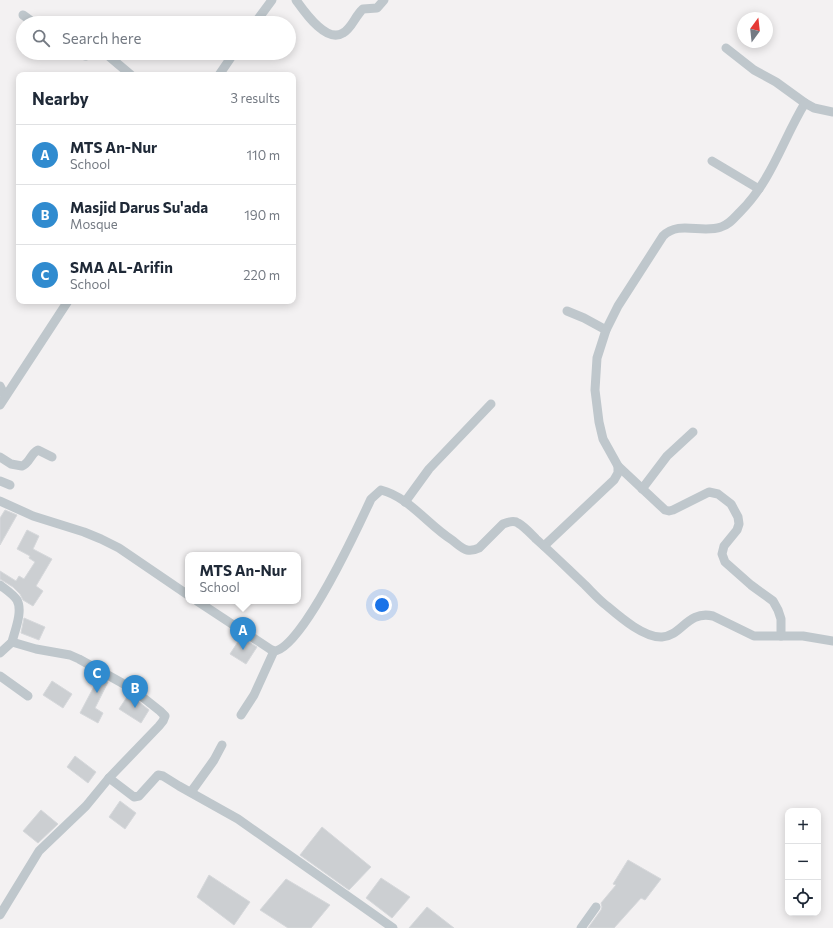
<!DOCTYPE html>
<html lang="en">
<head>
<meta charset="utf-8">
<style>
  body { margin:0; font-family:Commissioner,sans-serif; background:#f2f2f3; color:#1f2937 }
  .controls { position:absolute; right:12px; bottom:12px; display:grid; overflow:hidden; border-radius:8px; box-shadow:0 2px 10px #0003 }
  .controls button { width:36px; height:36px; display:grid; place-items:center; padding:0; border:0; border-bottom:1px solid #e0e1e3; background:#fff; color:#1f2937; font:20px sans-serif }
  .compass { position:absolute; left:737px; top:12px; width:36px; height:36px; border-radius:50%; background:#fff; box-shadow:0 2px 10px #0003; rotate:15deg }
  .you { position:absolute; left:382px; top:605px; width:14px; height:14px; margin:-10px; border:3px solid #fff; border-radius:50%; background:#1a73e8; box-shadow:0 0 0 6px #1a73e833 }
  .badge { display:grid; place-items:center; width:26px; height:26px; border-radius:50%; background:#308bcf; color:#fff; font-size:13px; font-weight:700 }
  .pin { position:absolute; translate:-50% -33px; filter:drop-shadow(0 1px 2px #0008) }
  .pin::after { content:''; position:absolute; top:21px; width:14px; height:12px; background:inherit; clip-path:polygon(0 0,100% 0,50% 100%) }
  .popup { position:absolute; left:185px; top:552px; width:116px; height:52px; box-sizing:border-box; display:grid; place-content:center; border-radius:8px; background:#fff; filter:drop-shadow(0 1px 3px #0005); font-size:13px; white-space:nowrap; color:#747a83 }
  .popup b { font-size:15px; color:#1f2937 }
  .popup::after { content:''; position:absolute; left:50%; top:100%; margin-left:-8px; border:8px solid transparent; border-top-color:#fff }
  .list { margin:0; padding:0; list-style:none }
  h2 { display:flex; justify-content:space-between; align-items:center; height:52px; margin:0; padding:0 16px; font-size:17px }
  h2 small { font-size:13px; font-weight:400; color:#747a83 }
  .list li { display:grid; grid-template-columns:26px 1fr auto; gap:12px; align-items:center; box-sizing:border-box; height:60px; padding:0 16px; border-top:1px solid #e0e1e3 }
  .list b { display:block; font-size:15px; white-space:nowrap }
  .list p { margin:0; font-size:13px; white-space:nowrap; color:#747a83 }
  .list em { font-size:13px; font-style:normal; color:#747a83 }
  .icon { flex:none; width:22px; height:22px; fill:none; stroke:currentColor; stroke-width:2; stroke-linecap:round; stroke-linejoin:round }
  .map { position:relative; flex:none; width:833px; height:928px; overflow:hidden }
  .search { position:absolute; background:#fff; box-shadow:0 2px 10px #0003; left:16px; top:16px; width:280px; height:44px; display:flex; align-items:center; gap:10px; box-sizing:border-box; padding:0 14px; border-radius:22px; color:#747a83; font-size:15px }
  .panel { position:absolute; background:#fff; box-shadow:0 2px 10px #0003; left:16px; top:72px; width:280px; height:232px; border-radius:8px }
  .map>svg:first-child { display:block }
  .building { fill:#cccfd2; stroke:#d6d8db }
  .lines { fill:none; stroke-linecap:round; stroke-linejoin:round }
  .minor { stroke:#bfc7cc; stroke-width:9 }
</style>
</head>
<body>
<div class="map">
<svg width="833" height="928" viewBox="0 0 833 928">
  <rect width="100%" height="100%" fill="#f3f1f2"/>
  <g class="building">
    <path d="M5 510 17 515 0 545V518Z"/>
    <path d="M27 530 39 536 33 549 52 559 36 586 43 591 33 606 23 600 20 594 13 587 0 579V571L16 581 19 576 24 579 35 562 29 558 30 556 17 549Z"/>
    <path d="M24 618 45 627 39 640 21 633Z"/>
    <path d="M241 637 257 647 246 664 230 654Z"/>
    <path d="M99 677 108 682 95 708 103 713 98 723 80 713Z"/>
    <path d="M52 681 72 694 63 708 43 695Z"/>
    <path d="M129 694 149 710 141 723 119 709Z"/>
    <path d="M75 756 96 772 88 783 67 767Z"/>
    <path d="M120 801 136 813 125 829 109 817Z"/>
    <path d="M41 810 58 824 38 843 23 831Z"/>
    <path d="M322 827 371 867 349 890 300 855Z"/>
    <path d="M628 860 661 879 645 900 641 898 614 928H588L601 910 602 907 601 903 616 885 613 884Z"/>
    <path d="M209 875 250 902 234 925 197 897Z"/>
    <path d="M381 878 410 897 392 918 366 898Z"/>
    <path d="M286 879 330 905 311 928H288L260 910Z"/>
    <path d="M427 907 454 928H409Z"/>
  </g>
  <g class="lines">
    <g class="minor">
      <path d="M296 0C304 11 326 44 343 33 352 28 355 16 363 9L377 8 384 0"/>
      <path d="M23 15 34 23"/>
      <path d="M255 23 272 0"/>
      <path d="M726 48 754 70 776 82 805 103"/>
      <path d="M73 53 86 56 96 53"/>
      <path d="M105 53 131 75"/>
      <path d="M219 75 234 53"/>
      <path d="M712 161 759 189"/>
      <path d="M567 311 584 318 606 330"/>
      <path d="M0 386 5 396"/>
      <path d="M0 405 68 301"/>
      <path d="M0 457 11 464 22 466C30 463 30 454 38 450L52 457"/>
      <path d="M618 466 665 510 669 511 673 510 709 492 718 494 731 504 738 517 739 524 737 530 724 546 722 554 725 562 751 585 773 601 778 610 781 619V636"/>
      <path d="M0 481 10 485"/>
      <path d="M642 489 667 456 693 432"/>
      <path d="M0 501 33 516 84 532 101 539 119 548 188 595"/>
      <path d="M405 502 429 469 491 404"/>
      <path d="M544 546 614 480 618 473V466L603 439 599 422 595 390 597 358 606 330 618 306 663 236C679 220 701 234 721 227 729 225 734 218 740 212 772 180 782 141 805 103L814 108 833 112"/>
      <path d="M0 585C5 589 13 594 17 600 23 611 15 630 12 642"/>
      <path d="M197 601 270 649 274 651C301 650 359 525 371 499L381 490C409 497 428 525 452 540 456 543 462 549 467 550 472 551 475 550 479 548L503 524C508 522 514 520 518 523 525 527 531 534 536 539 553 554 569 570 585 585 592 592 599 600 607 606 620 617 644 638 662 637 682 636 687 610 713 616L754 636H803L833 641"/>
      <path d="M0 653 12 642 36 649 70 655 79 659 131 688 160 711 165 716 163 721 159 726 109 778 86 806 39 851 0 915"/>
      <path d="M0 676 28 696"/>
      <path d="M241 715 254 695 274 651"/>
      <path d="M109 778 134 797 139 796 158 775 163 776 179 786 238 819 393 928"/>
      <path d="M191 792 214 760 222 745"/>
      <path d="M581 928 596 907"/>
    </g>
  </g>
</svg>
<div class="controls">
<button>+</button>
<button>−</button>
<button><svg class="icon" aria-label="locate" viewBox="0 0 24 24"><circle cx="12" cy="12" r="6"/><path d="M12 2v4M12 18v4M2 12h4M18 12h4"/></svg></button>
</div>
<svg class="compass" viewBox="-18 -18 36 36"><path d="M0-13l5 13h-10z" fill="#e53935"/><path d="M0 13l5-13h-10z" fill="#747a83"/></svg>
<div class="you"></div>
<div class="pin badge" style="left:243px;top:650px">A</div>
<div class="popup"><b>MTS An-Nur</b>School</div>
<div class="pin badge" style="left:135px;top:708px">B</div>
<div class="pin badge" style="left:97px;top:693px">C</div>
<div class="search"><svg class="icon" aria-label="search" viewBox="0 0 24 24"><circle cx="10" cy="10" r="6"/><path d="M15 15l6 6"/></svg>Search here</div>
<section class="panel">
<h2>Nearby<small>3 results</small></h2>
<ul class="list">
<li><span class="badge">A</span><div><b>MTS An-Nur</b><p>School</p></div><em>110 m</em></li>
<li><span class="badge">B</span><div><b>Masjid Darus Su'ada</b><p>Mosque</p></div><em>190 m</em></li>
<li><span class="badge">C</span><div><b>SMA AL-Arifin</b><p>School</p></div><em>220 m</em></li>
</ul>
</section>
</div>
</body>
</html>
